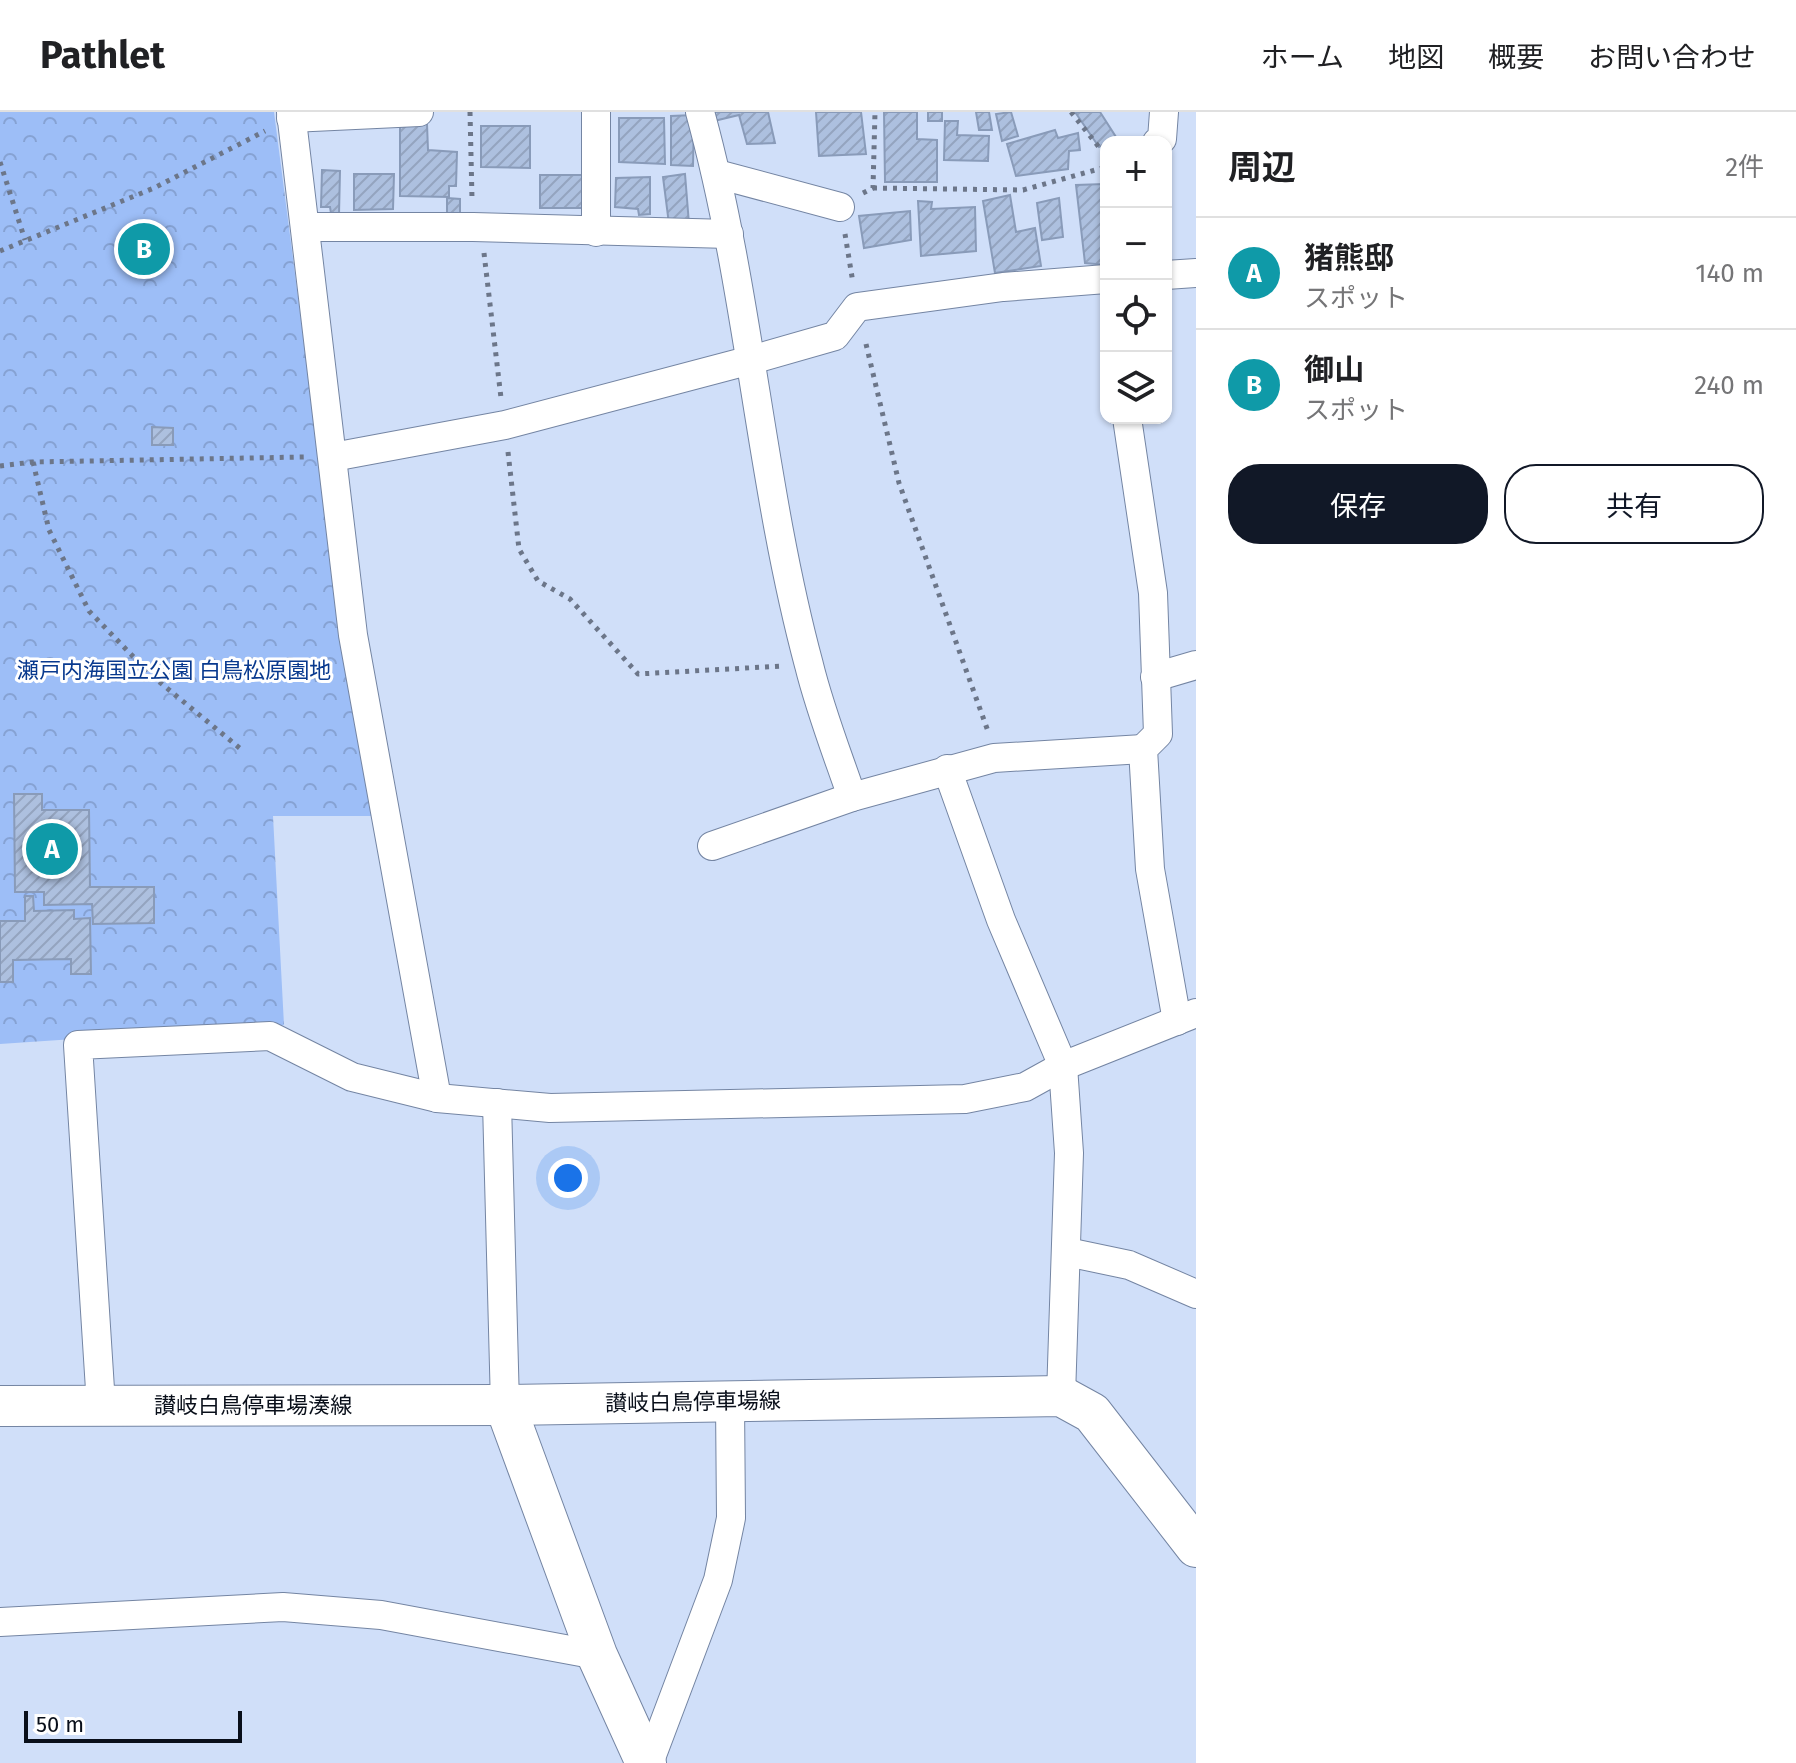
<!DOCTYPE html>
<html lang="ja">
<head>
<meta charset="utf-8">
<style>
  body { margin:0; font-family:"Fira Sans","Noto Sans JP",sans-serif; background:#f2f2f2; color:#202124 }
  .controls { position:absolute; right:24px; top:24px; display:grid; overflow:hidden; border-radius:16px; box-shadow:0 2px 6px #0004 }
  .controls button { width:72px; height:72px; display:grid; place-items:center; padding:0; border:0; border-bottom:2px solid #e0e0e0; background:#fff; color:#202124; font:40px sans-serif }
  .scale { position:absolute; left:24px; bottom:20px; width:218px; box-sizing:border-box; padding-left:8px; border:4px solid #090f1a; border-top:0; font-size:22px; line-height:28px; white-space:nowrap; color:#090f1a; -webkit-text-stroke:6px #fff; paint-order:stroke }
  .you { position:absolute; left:568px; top:1066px; width:28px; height:28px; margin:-20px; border:6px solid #fff; border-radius:50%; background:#1a73e8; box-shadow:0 0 0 12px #1a73e833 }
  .badge { display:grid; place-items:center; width:52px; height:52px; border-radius:50%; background:#111827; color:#fff; font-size:26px; font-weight:700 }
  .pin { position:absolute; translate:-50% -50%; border:4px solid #fff; box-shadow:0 2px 8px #0006 }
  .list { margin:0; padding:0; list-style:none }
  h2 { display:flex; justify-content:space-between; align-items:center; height:104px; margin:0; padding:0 32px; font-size:34px }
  h2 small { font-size:26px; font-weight:400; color:#757577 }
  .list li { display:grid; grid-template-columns:52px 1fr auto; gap:24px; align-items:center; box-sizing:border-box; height:112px; padding:0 32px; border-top:2px solid #e0e0e0 }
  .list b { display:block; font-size:30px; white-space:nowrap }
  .list p { margin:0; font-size:26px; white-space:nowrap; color:#757577 }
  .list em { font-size:26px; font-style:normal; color:#757577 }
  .actions { display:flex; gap:16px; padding:24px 32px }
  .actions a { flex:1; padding:18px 0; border:2px solid #111827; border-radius:32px; text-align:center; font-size:28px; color:#111827 }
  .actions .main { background:#111827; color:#fff }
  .icon { flex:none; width:44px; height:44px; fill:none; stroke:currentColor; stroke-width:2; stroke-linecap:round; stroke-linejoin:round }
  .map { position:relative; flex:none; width:1196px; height:1651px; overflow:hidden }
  header { display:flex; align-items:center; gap:48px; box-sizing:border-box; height:112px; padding:0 40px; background:#fff; border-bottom:2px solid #e0e0e0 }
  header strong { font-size:38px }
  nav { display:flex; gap:44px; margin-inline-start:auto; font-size:28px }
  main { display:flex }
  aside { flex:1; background:#fff }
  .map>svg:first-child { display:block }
  .forest { fill:url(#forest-crowns) }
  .building { fill:url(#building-hatch); stroke:#899bb9; stroke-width:2 }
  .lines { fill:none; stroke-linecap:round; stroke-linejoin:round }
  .minor-casing { stroke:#7485a3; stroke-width:30 }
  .secondary-casing { stroke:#7485a3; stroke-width:42 }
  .path { stroke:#6c7689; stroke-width:5; stroke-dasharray:4 6; stroke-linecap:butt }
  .minor { stroke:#fff; stroke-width:28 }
  .secondary { stroke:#fff; stroke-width:40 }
  .labels { text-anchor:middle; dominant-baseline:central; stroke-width:6; stroke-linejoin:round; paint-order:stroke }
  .park-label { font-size:22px; fill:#08398e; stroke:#fff }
  .street-label { font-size:22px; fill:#090f1a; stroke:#fff }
</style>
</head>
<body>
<header>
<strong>Pathlet</strong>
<nav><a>ホーム</a><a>地図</a><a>概要</a><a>お問い合わせ</a></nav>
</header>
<main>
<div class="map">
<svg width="1196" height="1651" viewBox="0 0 1196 1651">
  <defs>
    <pattern id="forest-crowns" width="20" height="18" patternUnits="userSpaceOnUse" patternTransform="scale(2)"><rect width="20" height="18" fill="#9dbef7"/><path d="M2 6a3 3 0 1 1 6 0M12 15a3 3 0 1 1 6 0" fill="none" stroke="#86a2d3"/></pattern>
    <pattern id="building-hatch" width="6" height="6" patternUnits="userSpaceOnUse" patternTransform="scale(2)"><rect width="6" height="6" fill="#adc0df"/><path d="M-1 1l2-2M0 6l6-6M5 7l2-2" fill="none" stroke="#94a4bf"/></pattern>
  </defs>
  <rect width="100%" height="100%" fill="#d0dff9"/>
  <path class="forest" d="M0 0H274L321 362 372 704H273L284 913 0 932Z"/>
  <g class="building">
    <path d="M712 0H768L775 31 747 32 739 3 714 9Z"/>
    <path d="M816 0H861L866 42 819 44Z"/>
    <path d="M884 0H917V27L937 28V70H885Z"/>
    <rect x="928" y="0" width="14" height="9"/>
    <path d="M976 0H989L992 18H979Z"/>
    <path d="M1011 0 1018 24 1002 29 996 2Z"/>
    <path d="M1075 0H1100L1116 25 1099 35Z"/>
    <path d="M694 3 693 54 671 53V4Z"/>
    <path d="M619 6H664L665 52 619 50Z"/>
    <path d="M945 9H958L957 23 989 24 988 49 944 48Z"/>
    <path d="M400 11 427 12 428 38 457 40 456 74H449V85L400 84Z"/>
    <path d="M481 14H530V56L481 55Z"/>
    <path d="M1055 18 1058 26 1078 21 1080 38 1069 39 1068 57 1016 64 1007 32Z"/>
    <path d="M322 58 340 59 339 102 331 101 330 95H321Z"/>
    <path d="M354 62H394L393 97 354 98Z"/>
    <path d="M685 62 689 112H669L663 65Z"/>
    <rect x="540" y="63" width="43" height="33"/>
    <path d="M650 65V102L639 103 638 97 615 95 616 66Z"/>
    <path d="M1104 72 1106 153 1085 151 1076 73Z"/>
    <path d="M1010 83 1016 120 1035 116 1041 154 995 161 983 89Z"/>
    <path d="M447 86 460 87V107L447 106Z"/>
    <path d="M1059 86 1063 125 1042 128 1037 91Z"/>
    <path d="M918 89 932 90 931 97 975 95 976 139 921 144Z"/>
    <path d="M910 99 911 128 864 136 859 104Z"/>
    <path d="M152 315 173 316V333H152Z"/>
    <path d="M14 682H42V698H89L90 775H154V811L93 812 92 792 44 793V780H15Z"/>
    <path d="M25 784H33L34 799 74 798V807L90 806 91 862H71V847L13 848V870H0V809H25Z"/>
  </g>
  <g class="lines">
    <defs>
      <g id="minor">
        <path d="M291 0 353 523 437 986"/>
        <path d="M596 0V120"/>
        <path d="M700 0C750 181 760 371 809 553 820 598 837 641 852 685"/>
        <path d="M291 6 419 0"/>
        <path d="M1157 30 1162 27 1164 0"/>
        <path d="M717 62 840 95"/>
        <path d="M305 115H473L729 122"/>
        <path d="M1166 163 1196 161"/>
        <path d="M1127 306 1153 481 1158 622 1143 637 1150 757 1177 909"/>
        <path d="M333 345 505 313 751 248 835 224 857 195 1003 175 1106 167"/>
        <path d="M1155 565 1196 553"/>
        <path d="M947 657 1001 808 1063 954 1069 1041 1061 1284"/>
        <path d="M712 734 852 685 994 646 1143 637"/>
        <path d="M497 991 505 1293"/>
        <path d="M1067 1140 1129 1153 1196 1182"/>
        <path d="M101 1293 78 933 270 924 352 965 437 986 550 996 965 987 1025 975 1063 954 1196 901"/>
        <path d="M0 1510 283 1495 381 1503 597 1543"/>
        <path d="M649 1651 718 1468 731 1406 730 1290"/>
      </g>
      <g id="secondary">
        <path d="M505 1293 597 1543 646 1651"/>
        <path d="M0 1294 505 1293 1061 1284 1092 1301 1196 1435"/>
      </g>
    </defs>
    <use href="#minor" class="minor-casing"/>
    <use href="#secondary" class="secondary-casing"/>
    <g class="path">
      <path d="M470 0 472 87"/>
      <path d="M1071 0 1106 44"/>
      <path d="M0 50 25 128"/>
      <path d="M873 76 1023 78 1106 55"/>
      <path d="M863 81 873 76 875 0"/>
      <path d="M845 122 853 171"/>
      <path d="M0 139 154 76 265 19"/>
      <path d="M484 141 501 286"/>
      <path d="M866 232 899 371 989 622"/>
      <path d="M508 340 519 437 538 469 570 487 638 562 783 554"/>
      <path d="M33 350 49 418 89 499 151 563 242 638"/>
      <path d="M0 354 33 350 304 345"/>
    </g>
    <use href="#minor" class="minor"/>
    <use href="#secondary" class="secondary"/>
  </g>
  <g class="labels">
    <g class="park-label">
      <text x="174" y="558">瀬戸内海国立公園 白鳥松原園地</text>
    </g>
    <g class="street-label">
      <text transform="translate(693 1290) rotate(-1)">讃岐白鳥停車場線</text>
      <text x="253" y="1293">讃岐白鳥停車場湊線</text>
    </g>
  </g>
</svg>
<div class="controls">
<button>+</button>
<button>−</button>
<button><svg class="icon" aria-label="locate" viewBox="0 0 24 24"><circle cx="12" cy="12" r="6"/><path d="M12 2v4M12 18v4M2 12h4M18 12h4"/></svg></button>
<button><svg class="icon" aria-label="layers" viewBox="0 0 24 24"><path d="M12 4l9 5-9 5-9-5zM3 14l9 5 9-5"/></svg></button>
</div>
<div class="scale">50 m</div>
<div class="you"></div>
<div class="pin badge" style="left:52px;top:737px;background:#0f9aa8">A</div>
<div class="pin badge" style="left:144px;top:137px;background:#0f9aa8">B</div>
</div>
<aside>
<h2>周辺<small>2件</small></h2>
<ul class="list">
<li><span class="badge" style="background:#0f9aa8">A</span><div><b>猪熊邸</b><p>スポット</p></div><em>140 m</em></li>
<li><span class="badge" style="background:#0f9aa8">B</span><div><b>御山</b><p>スポット</p></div><em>240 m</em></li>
</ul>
<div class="actions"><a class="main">保存</a><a>共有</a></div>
</aside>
</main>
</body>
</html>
